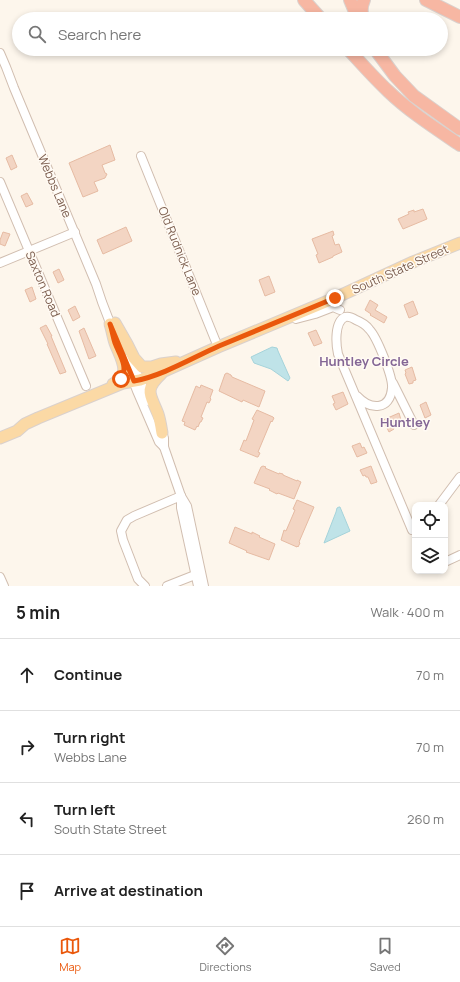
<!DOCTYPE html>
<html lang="en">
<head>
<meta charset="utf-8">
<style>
  body { margin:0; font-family:Manrope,sans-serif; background:#f6f6f6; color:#222 }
  .controls { position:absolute; right:12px; bottom:12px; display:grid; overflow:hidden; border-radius:8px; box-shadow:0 2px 6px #0003 }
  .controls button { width:36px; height:36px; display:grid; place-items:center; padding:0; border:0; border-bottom:1px solid #e0e0e0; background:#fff; color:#222; font:20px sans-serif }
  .stop { position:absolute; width:12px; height:12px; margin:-9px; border:3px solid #ea580c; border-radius:50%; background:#fff }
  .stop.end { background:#ea580c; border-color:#fff; box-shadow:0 1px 4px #0008 }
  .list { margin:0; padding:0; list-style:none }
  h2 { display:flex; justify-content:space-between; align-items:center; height:52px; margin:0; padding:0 16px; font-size:17px }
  h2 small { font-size:13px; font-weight:400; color:#767676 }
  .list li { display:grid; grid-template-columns:26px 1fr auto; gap:12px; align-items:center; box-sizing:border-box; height:72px; padding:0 16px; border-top:1px solid #e0e0e0 }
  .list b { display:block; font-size:15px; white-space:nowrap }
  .list p { margin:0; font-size:13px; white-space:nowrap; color:#767676 }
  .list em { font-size:13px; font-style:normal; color:#767676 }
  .icon { flex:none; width:22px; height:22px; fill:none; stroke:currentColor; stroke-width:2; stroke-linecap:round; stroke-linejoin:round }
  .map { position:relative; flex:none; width:460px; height:586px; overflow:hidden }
  .search { position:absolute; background:#fff; box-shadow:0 2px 6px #0003; left:12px; right:12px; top:12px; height:44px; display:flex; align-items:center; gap:10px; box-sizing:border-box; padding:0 14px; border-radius:22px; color:#767676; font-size:15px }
  .sheet { height:340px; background:#fff }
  nav { display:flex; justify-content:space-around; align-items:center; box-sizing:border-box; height:56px; border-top:1px solid #e0e0e0; background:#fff; font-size:11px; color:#767676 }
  nav a { display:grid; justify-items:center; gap:2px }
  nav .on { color:#ea580c }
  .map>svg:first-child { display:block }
  .water { fill:#bfe3e8; stroke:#a5d3da }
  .building { fill:#f3d5c3; stroke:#e6bba3 }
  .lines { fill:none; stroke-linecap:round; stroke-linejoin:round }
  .minor-casing { stroke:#d1beb0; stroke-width:10 }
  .major-casing { stroke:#dad1cd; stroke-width:13 }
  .highway-casing { stroke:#dad1cd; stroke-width:14 }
  .minor { stroke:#fff; stroke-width:8 }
  .major { stroke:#fbd9a5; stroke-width:11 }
  .highway { stroke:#f7b7a3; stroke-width:12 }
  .route { stroke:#ea580c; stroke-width:5 }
  .labels { text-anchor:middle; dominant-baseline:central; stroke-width:3; stroke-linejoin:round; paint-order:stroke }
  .street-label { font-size:12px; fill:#7a5c4d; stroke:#fffaf3 }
  .neighbourhood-label { font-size:13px; font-weight:bold; fill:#846695; stroke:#fffaf3 }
</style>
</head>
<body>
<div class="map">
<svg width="460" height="586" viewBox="0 0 460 586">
  <rect width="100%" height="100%" fill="#fdf6ec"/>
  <g class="water">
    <path d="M272 347 277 348 278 351 290 378 288 381 271 369 254 363 251 357Z"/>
    <path d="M339 507H340L350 531 324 543 336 512 337 508Z"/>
  </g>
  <g class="building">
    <path d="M110 145 115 160 102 165 105 173 107 174 105 178 94 182 98 191 83 197 69 163Z"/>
    <path d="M12 155 17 167 11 170 6 158Z"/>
    <path d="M27 193 33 204 26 207 21 196Z"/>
    <path d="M423 209 427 219 403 229 398 219 409 214 408 212 414 210V212Z"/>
    <path d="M126 227 132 241 103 254 97 240Z"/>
    <path d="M333 231 334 235 332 236 335 245 339 244 342 252 333 256V257L319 263 316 255 318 254 312 239Z"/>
    <path d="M3 232 10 234 5 246 0 244V240Z"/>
    <path d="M59 269 64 280 58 283 53 272Z"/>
    <path d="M269 276 275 292 265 296 259 280Z"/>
    <path d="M32 287 36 299 30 302 25 290Z"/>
    <path d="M370 300 378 305 375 310 387 317 384 323 370 315 371 314 365 310Z"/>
    <path d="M413 301 418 314 409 318 404 305Z"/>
    <path d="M75 306 80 317 73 321 68 310Z"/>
    <path d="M46 325 52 336H51L66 372 60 374 47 344H48L40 328Z"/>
    <path d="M84 328 96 356 89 359 79 331Z"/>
    <path d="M316 330 322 343 314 346 308 333Z"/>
    <path d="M412 367 416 380 413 381V383L409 384 405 374 406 373 405 370Z"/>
    <path d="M227 373 231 375 232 377 265 391 259 407 243 400 242 402 219 391 225 374Z"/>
    <path d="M201 385 213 390 210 398 211 399 209 403 207 402 201 417 203 418 201 422H200L198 427 197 426 195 430 184 425 185 422 182 421 196 386 200 388Z"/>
    <path d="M343 392 348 404 336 410 333 404 335 403 332 396Z"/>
    <path d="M426 402 431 415 425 418 420 405Z"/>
    <path d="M257 410 273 417 274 418 272 422 271 421 258 452 260 453 258 457H257L240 450 244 440 246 441 254 420 252 419Z"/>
    <path d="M399 413 401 420 392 424 394 429 389 432 383 420Z"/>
    <path d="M360 443 362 448 364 447 367 453 357 457 352 446Z"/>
    <path d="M263 466 266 467 265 468 279 474V473L283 474V475L297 481V480L301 482 294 499 278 493 277 494 269 490 270 489 254 483 261 467Z"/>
    <path d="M371 466 377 482 371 484 368 477H366L365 475 363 476 360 470Z"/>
    <path d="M297 500 314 507 299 542 300 543 298 547 297 546V547L281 540 284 530 286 531 295 510 293 509Z"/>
    <path d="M235 527 252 534V532L260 536 259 537 275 544 269 560 246 552 247 551 229 543Z"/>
  </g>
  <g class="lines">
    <defs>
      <g id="minor">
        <path d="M0 53 6 67 14 88 96 284 102 302 112 328"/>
        <path d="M141 156 218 347"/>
        <path d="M0 182 86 386"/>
        <path d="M0 263 75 232"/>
        <path d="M296 319 315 314 333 307 340 310"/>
        <path d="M125 359 137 391 159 442 164 447"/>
        <path d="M132 362 149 401"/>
        <path d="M393 383 414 425"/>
        <path d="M357 396C370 410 390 411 392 388 393 377 377 337 369 329 366 325 361 322 356 320 353 318 349 316 345 317 334 322 336 345 338 354L412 530"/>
        <path d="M160 428 164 438V447L181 496 187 506 204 586"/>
        <path d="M181 496V508L198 586"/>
        <path d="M439 505 460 477"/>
        <path d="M445 562 460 555"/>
        <path d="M0 577 4 586"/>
        <path d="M145 586 138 579 123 540 121 531 127 520 134 516 181 496"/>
        <path d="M167 586 200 573"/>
      </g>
      <g id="major">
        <path d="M115 323 127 344 134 358 142 367H152L161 364 176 362"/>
        <path d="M110 324C112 330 113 337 115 343 120 357 133 375 113 384"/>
        <path d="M161 374C143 391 151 395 158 414 160 420 161 427 162 433"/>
        <path d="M0 438 17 431 25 424 38 418 123 383 140 380 162 372 218 347 335 298 413 262 460 243"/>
      </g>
      <g id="highway">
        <path d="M304 0 321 19"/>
        <path d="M350 0 358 19"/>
        <path d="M426 0 460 17"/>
        <path d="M363 19C361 12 361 6 364 0"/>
        <path d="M348 49C361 63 374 78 388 91 410 112 435 128 460 145"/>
        <path d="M375 49 395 76 414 96 460 129"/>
      </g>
    </defs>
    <use href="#minor" class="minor-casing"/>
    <use href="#major" class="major-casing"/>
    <use href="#highway" class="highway-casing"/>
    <use href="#minor" class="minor"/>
    <use href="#major" class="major"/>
    <use href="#highway" class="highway"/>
  </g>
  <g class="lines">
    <path class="route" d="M121 379C129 367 119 354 115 343 113 337 112 330 110 324L134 381C162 376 192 358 219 346 257 330 296 314 335 298"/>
  </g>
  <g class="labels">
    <g class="street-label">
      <text transform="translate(55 186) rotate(67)">Webbs Lane</text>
      <text transform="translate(180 251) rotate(68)">Old Rudnick Lane</text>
      <text transform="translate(400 269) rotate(-24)">South State Street</text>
      <text transform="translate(43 284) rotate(67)">Saxton Road</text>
    </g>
    <g class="neighbourhood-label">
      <text x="364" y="361">Huntley Circle</text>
      <text x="405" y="422">Huntley</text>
    </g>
  </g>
</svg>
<div class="controls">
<button><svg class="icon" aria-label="locate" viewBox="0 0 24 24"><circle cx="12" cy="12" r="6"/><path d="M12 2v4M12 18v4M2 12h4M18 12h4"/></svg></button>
<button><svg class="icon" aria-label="layers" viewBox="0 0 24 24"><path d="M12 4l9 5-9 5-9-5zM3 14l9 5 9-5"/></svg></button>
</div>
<div class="stop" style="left:121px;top:379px"></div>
<div class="stop end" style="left:335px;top:298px"></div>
<div class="search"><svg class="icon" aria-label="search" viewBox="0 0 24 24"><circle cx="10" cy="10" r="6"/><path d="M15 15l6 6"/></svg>Search here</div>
</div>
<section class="sheet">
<h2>5 min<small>Walk · 400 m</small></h2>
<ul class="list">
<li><svg class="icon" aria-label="ahead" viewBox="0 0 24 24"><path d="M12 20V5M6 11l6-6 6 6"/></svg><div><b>Continue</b></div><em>70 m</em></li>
<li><svg class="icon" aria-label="right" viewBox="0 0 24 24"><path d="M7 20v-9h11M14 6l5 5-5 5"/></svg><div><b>Turn right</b><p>Webbs Lane</p></div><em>70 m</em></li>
<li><svg class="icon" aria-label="left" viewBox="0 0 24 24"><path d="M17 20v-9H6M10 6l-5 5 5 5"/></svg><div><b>Turn left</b><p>South State Street</p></div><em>260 m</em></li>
<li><svg class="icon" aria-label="arrive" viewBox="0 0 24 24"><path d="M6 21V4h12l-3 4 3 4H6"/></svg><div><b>Arrive at destination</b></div></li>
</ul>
</section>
<nav>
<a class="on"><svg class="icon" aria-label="map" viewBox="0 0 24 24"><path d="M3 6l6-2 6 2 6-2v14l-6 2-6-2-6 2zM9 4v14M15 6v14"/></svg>Map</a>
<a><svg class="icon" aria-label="directions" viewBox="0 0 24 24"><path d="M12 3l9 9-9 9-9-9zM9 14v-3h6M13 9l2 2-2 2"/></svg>Directions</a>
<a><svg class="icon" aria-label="saved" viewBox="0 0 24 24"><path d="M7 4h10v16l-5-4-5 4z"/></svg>Saved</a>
</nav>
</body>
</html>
